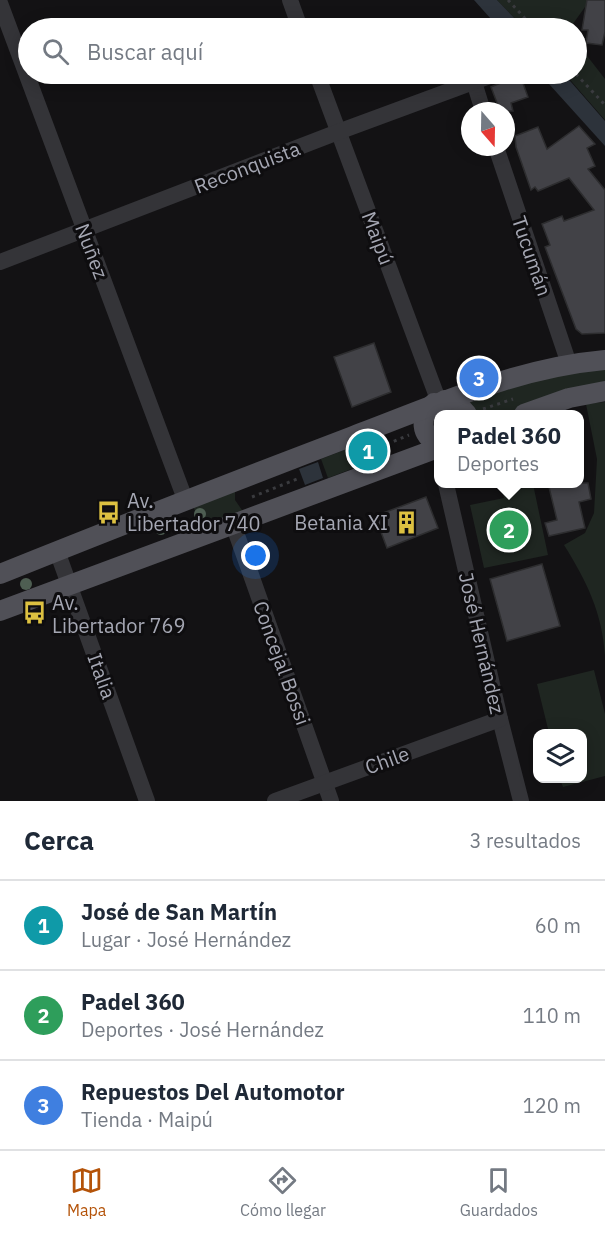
<!DOCTYPE html>
<html lang="es">
<head>
<meta charset="utf-8">
<style>
  body { margin:0; font-family:"IBM Plex Sans",sans-serif; background:#f6f6f7; color:#1f2937 }
  .controls { position:absolute; right:18px; bottom:18px; display:grid; overflow:hidden; border-radius:12px; box-shadow:0 3px 15px #0003 }
  .controls button { width:54px; height:54px; display:grid; place-items:center; padding:0; border:0; border-bottom:2px solid #e0e1e3; background:#fff; color:#1f2937; font:30px sans-serif }
  .compass { position:absolute; left:461px; top:102px; width:54px; height:54px; border-radius:50%; background:#fff; box-shadow:0 3px 15px #0003; rotate:160deg }
  .you { position:absolute; left:256px; top:556px; width:21px; height:21px; margin:-15px; border:4px solid #fff; border-radius:50%; background:#1a73e8; box-shadow:0 0 0 9px #1a73e833 }
  .badge { display:grid; place-items:center; width:39px; height:39px; border-radius:50%; background:#b45309; color:#fff; font-size:20px; font-weight:700 }
  .pin { position:absolute; translate:-50% -50%; border:3px solid #fff; box-shadow:0 2px 6px #0006 }
  .popup { position:absolute; left:434px; top:410px; width:150px; height:78px; box-sizing:border-box; display:grid; place-content:center; border-radius:12px; background:#fff; filter:drop-shadow(0 2px 4px #0005); font-size:20px; white-space:nowrap; color:#747a83 }
  .popup b { font-size:22px; color:#1f2937 }
  .popup::after { content:''; position:absolute; left:50%; top:100%; margin-left:-12px; border:12px solid transparent; border-top-color:#fff }
  .list { margin:0; padding:0; list-style:none }
  h2 { display:flex; justify-content:space-between; align-items:center; height:78px; margin:0; padding:0 24px; font-size:26px }
  h2 small { font-size:20px; font-weight:400; color:#747a83 }
  .list li { display:grid; grid-template-columns:39px 1fr auto; gap:18px; align-items:center; box-sizing:border-box; height:90px; padding:0 24px; border-top:2px solid #e0e1e3 }
  .list b { display:block; font-size:22px; white-space:nowrap }
  .list p { margin:0; font-size:20px; white-space:nowrap; color:#747a83 }
  .list em { font-size:20px; font-style:normal; color:#747a83 }
  .icon { flex:none; width:33px; height:33px; fill:none; stroke:currentColor; stroke-width:2; stroke-linecap:round; stroke-linejoin:round }
  .map { position:relative; flex:none; width:605px; height:801px; overflow:hidden }
  .search { position:absolute; background:#fff; box-shadow:0 3px 15px #0003; left:18px; right:18px; top:18px; height:66px; display:flex; align-items:center; gap:15px; box-sizing:border-box; padding:0 21px; border-radius:33px; color:#747a83; font-size:22px }
  .sheet { height:348px; background:#fff }
  nav { display:flex; justify-content:space-around; align-items:center; box-sizing:border-box; height:84px; border-top:2px solid #e0e1e3; background:#fff; font-size:16px; color:#747a83 }
  nav a { display:grid; justify-items:center; gap:3px }
  nav .on { color:#b45309 }
  .map>svg:first-child { display:block }
  .green { fill:#1f2621 }
  .water { fill:#2d333b }
  .building { fill:#424247; stroke:#2d2d2f; stroke-width:1.5 }
  .lines { fill:none; stroke-linecap:round; stroke-linejoin:round }
  .path { stroke:#3a3b3f; stroke-width:3; stroke-dasharray:3 4.5; stroke-linecap:butt }
  .minor { stroke:#343438; stroke-width:16 }
  .major { stroke:#505057; stroke-width:20 }
  .tree { fill:#4e5e52 }
  .labels { text-anchor:middle; dominant-baseline:central; stroke-width:6; stroke-linejoin:round; paint-order:stroke }
  .street-label { font-size:20px; fill:#a5a7b3; stroke:#0e0d0f }
  .poi-label { font-size:20px; fill:#a5a7b3; stroke:#0e0d0f; text-anchor:start }
</style>
</head>
<body>
<div class="map">
<svg width="605" height="801" viewBox="0 0 605 801">
  <rect width="100%" height="100%" fill="#131214"/>
  <g class="green">
    <path d="M497 0H590L570 28H524Z"/>
    <path d="M577 43 605 79V120L565 74H576Z"/>
    <path d="M605 369V383L557 396 511 414H475L466 402 532 378Z"/>
    <path d="M605 402V656C602 612 587 582 564 545L585 533 594 513 597 459 586 404Z"/>
    <path d="M347 449 354 468 328 478 321 459Z"/>
    <path d="M501 484H533L548 555 484 568 470 505 504 498Z"/>
    <path d="M235 489V500L244 513 204 535 190 498Z"/>
    <path d="M594 670 605 714V776L563 787 560 779 582 778V734L549 733 537 684Z"/>
  </g>
  <g class="water">
    <path d="M474 0H497L524 28H499Z"/>
    <path d="M540 74H564L605 121V146Z"/>
    <path d="M318 462 323 478 305 485 299 469Z"/>
  </g>
  <g class="building">
    <path d="M587 0H605V32L602 45 586 43 588 30H582Z"/>
    <path d="M520 75 528 97 511 103 513 111H500L491 87Z"/>
    <path d="M579 126 595 144 587 148 595 166 588 169 605 190V333L582 334 576 329 545 247 550 245 542 224 562 216 564 221 594 210 569 178 538 191 535 187 531 190 516 147 515 136 538 127 547 149Z"/>
    <path d="M374 343 391 392 352 407 334 357Z"/>
    <path d="M548 483H588L591 499 579 502 585 528 549 536 545 523 557 520Z"/>
    <path d="M426 497 438 528 387 548 375 516Z"/>
    <path d="M542 564 560 626 507 641 490 579Z"/>
  </g>
  <g class="lines">
    <g class="path">
      <path d="M508 0 534 28"/>
      <path d="M576 74 605 105"/>
      <path d="M483 409 513 399"/>
      <path d="M373 450 409 435"/>
      <path d="M252 497 297 479"/>
    </g>
    <g class="minor">
      <path d="M290 0 300 28"/>
      <path d="M0 3 185 499"/>
      <path d="M317 74 439 402"/>
      <path d="M474 82 483 111"/>
      <path d="M496 147 569 364"/>
      <path d="M0 262 338 132 495 74"/>
      <path d="M446 484 500 719 521 801"/>
      <path d="M233 524 331 801"/>
      <path d="M57 551 147 801"/>
      <path d="M275 801 500 719"/>
    </g>
    <g class="major">
      <path d="M445 400 456 402 467 414"/>
      <path d="M434 403C419 416 420 436 438 444"/>
      <path d="M524 414 569 398 605 391"/>
      <path d="M0 574C117 527 235 481 353 436 436 405 515 368 605 360"/>
      <path d="M0 611 438 448"/>
    </g>
  </g>
  <g class="tree">
    <circle cx="200" cy="514" r="6"/>
    <circle cx="161" cy="529" r="6"/>
    <circle cx="26" cy="584" r="6"/>
  </g>
  <defs>
    <symbol id="bus-bare" viewBox="-9 -9 18 18"><path d="M-5-6H5V4H4V6H2V4H-2V6H-4V4H-5ZM-3.5-4V0h7V-4ZM-3.5 1.2v1.5H-2V1.2ZM2 1.2v1.5H3.5V1.2Z" fill="#ddc141" stroke="#0e0d0f" stroke-width="2.5" paint-order="stroke"/></symbol>
    <symbol id="building-bare" viewBox="-9 -9 18 18"><path d="M-4-6H4V6H1V3H-1V6H-4ZM-2.5-4.3h1.7v1.8h-1.7ZM.8-4.3h1.7v1.8H.8ZM-2.5-1h1.7V.8h-1.7ZM.8-1h1.7V.8H.8Z" fill="#ddc141" stroke="#0e0d0f" stroke-width="2.5" paint-order="stroke"/></symbol>
  </defs>
  <g fill-rule="evenodd">
    <use href="#bus-bare" x="92" y="496" width="33" height="33"/>
    <use href="#building-bare" x="390" y="506" width="33" height="33"/>
    <use href="#bus-bare" x="18" y="596" width="33" height="33"/>
  </g>
  <g class="labels">
    <g class="street-label">
      <text transform="translate(247 167) rotate(-21)">Reconquista</text>
      <text transform="translate(378 238) rotate(69)">Maipú</text>
      <text transform="translate(92 251) rotate(69)">Nuñez</text>
      <text transform="translate(532 256) rotate(71)">Tucumán</text>
      <text transform="translate(482 643) rotate(77)">José Hernández</text>
      <text transform="translate(282 663) rotate(70)">Concejal Bossi</text>
      <text transform="translate(102 676) rotate(70)">Italia</text>
      <text transform="translate(387 760) rotate(-20)">Chile</text>
    </g>
    <g class="poi-label">
      <text x="127" y="500">Av.<tspan x="127" dy="23">Libertador 740</tspan></text>
      <text x="388" y="522" text-anchor="end">Betania XI</text>
      <text x="52" y="602">Av.<tspan x="52" dy="23">Libertador 769</tspan></text>
    </g>
  </g>
</svg>
<div class="controls">
<button><svg class="icon" aria-label="layers" viewBox="0 0 24 24"><path d="M12 4l9 5-9 5-9-5zM3 14l9 5 9-5"/></svg></button>
</div>
<svg class="compass" viewBox="-18 -18 36 36"><path d="M0-13l5 13h-10z" fill="#e53935"/><path d="M0 13l5-13h-10z" fill="#747a83"/></svg>
<div class="you"></div>
<div class="pin badge" style="left:368px;top:451px;background:#0f9aa8">1</div>
<div class="pin badge" style="left:509px;top:530px;background:#2e9e5b">2</div>
<div class="popup"><b>Padel 360</b>Deportes</div>
<div class="pin badge" style="left:479px;top:378px;background:#3f7fe0">3</div>
<div class="search"><svg class="icon" aria-label="search" viewBox="0 0 24 24"><circle cx="10" cy="10" r="6"/><path d="M15 15l6 6"/></svg>Buscar aquí</div>
</div>
<section class="sheet">
<h2>Cerca<small>3 resultados</small></h2>
<ul class="list">
<li><span class="badge" style="background:#0f9aa8">1</span><div><b>José de San Martín</b><p>Lugar · José Hernández</p></div><em>60 m</em></li>
<li><span class="badge" style="background:#2e9e5b">2</span><div><b>Padel 360</b><p>Deportes · José Hernández</p></div><em>110 m</em></li>
<li><span class="badge" style="background:#3f7fe0">3</span><div><b>Repuestos Del Automotor</b><p>Tienda · Maipú</p></div><em>120 m</em></li>
</ul>
</section>
<nav>
<a class="on"><svg class="icon" aria-label="map" viewBox="0 0 24 24"><path d="M3 6l6-2 6 2 6-2v14l-6 2-6-2-6 2zM9 4v14M15 6v14"/></svg>Mapa</a>
<a><svg class="icon" aria-label="directions" viewBox="0 0 24 24"><path d="M12 3l9 9-9 9-9-9zM9 14v-3h6M13 9l2 2-2 2"/></svg>Cómo llegar</a>
<a><svg class="icon" aria-label="saved" viewBox="0 0 24 24"><path d="M7 4h10v16l-5-4-5 4z"/></svg>Guardados</a>
</nav>
</body>
</html>
